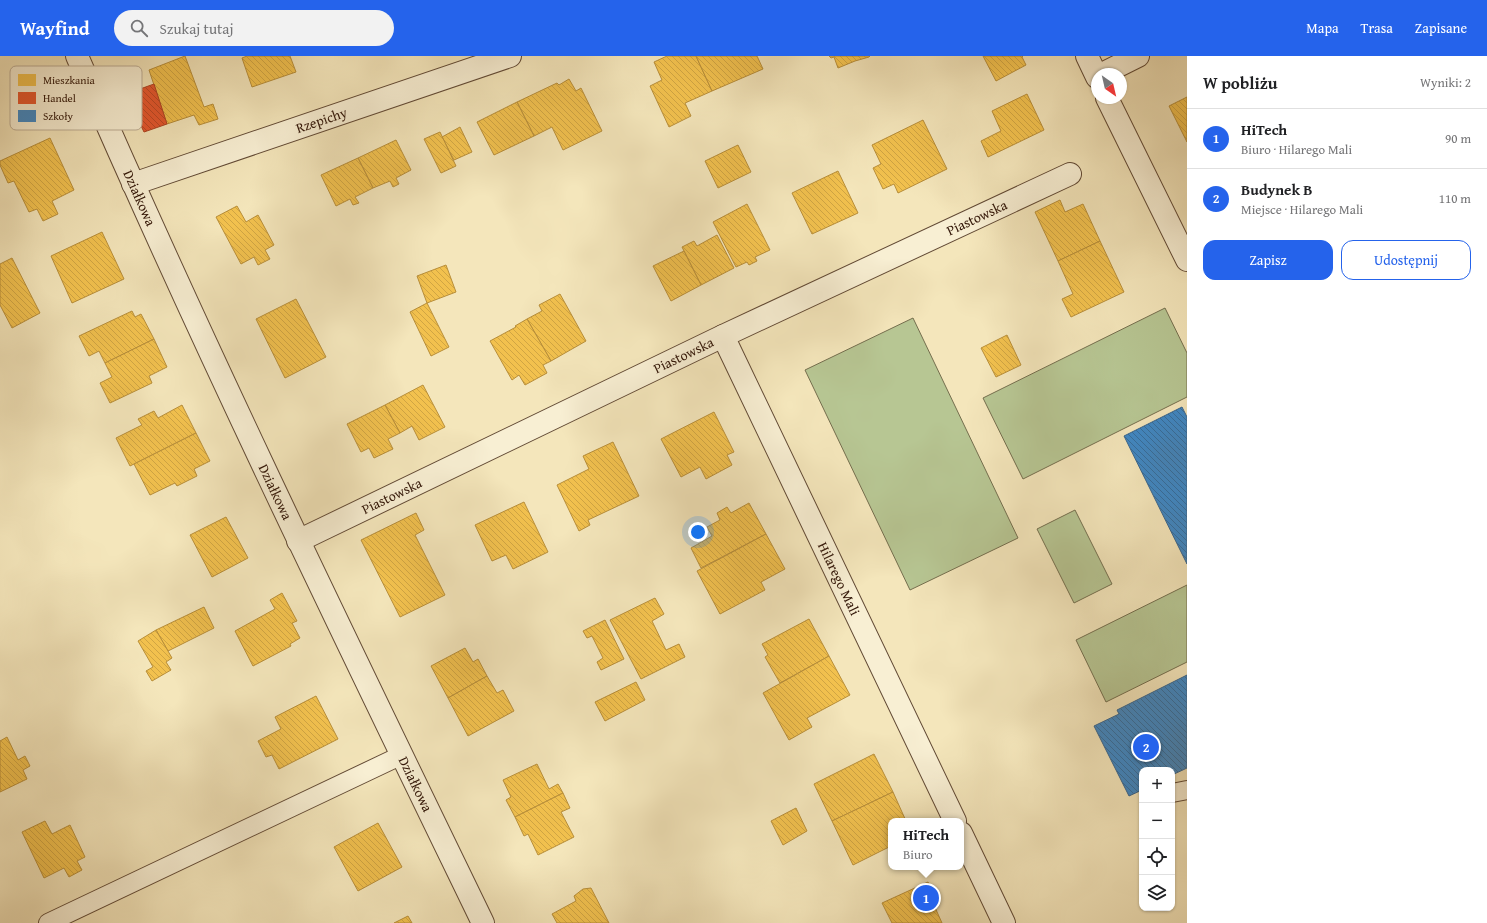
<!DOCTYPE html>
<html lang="pl">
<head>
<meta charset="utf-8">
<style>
  body { margin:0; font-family:"Gentium Book Plus",serif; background:#f2f2f2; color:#202124 }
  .controls { position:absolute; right:12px; bottom:12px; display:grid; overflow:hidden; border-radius:8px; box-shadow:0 1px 3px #0004 }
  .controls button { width:36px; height:36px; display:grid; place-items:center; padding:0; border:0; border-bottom:1px solid #e0e0e0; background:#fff; color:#202124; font:20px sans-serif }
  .compass { position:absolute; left:1091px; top:12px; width:36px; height:36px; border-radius:50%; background:#fff; box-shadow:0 1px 3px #0004; rotate:146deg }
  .you { position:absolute; left:698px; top:476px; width:14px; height:14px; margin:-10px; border:3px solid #fff; border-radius:50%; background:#1a73e8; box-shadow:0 0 0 6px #1a73e833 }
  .badge { display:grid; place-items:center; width:26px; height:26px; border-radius:50%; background:#2563eb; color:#fff; font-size:13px; font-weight:700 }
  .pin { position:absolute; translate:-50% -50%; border:2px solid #fff; box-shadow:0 1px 4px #0006 }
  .popup { position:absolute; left:888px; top:762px; width:76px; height:52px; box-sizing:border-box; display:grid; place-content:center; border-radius:8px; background:#fff; filter:drop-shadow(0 1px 3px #0005); font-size:13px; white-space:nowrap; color:#757577 }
  .popup b { font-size:15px; color:#202124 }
  .popup::after { content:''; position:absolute; left:50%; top:100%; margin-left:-8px; border:8px solid transparent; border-top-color:#fff }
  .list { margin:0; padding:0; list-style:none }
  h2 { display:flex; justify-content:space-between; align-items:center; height:52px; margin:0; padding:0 16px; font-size:17px }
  h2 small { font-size:13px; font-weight:400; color:#757577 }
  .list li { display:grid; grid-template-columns:26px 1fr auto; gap:12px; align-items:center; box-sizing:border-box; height:60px; padding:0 16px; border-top:1px solid #e0e0e0 }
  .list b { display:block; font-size:15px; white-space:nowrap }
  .list p { margin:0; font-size:13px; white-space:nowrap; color:#757577 }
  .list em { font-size:13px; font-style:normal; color:#757577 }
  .actions { display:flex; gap:8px; padding:12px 16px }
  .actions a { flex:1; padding:9px 0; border:1px solid #2563eb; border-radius:12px; text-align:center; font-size:14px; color:#2563eb }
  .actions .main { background:#2563eb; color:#fff }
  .icon { flex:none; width:22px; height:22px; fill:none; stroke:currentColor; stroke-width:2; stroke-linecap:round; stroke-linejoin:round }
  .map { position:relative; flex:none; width:1187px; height:867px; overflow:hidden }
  header { display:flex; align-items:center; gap:24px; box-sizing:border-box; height:56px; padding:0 20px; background:#2563eb; color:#fff }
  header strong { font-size:19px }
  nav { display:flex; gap:22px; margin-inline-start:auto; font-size:14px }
  .search { width:280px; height:36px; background:#f2f2f2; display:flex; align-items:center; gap:10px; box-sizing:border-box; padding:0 14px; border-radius:22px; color:#757577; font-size:15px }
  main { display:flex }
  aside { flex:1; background:#fff }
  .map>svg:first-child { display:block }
  .green { fill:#b7c693; stroke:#746e4e }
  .homes { fill:url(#homes-back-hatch); stroke:#b88e39 }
  .shops { fill:url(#shops-back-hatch); stroke:#af4423 }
  .schools { fill:url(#schools-back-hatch); stroke:#3b668c }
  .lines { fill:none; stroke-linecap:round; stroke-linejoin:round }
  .service-casing { stroke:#624a35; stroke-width:20 }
  .minor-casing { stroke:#624a35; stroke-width:24 }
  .service { stroke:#f8efd3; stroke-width:18 }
  .minor { stroke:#f8efd3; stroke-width:22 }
  .labels { text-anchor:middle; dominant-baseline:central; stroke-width:4; stroke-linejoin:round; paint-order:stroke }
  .street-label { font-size:14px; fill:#321608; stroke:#f8efd3 }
  .key { fill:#f8efd3; stroke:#bdae96; stroke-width:1 }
  .key-label { font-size:11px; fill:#321608 }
</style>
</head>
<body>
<header>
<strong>Wayfind</strong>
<div class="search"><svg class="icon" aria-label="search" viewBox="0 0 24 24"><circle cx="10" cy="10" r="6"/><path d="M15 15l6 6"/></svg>Szukaj tutaj</div>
<nav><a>Mapa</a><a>Trasa</a><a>Zapisane</a></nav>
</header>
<main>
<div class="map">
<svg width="1187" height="867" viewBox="0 0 1187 867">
  <defs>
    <pattern id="homes-back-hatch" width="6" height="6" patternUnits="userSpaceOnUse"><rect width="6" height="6" fill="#f2c14e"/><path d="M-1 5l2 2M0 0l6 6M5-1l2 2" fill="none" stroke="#d0a543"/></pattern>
    <pattern id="shops-back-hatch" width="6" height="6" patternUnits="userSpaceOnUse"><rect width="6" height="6" fill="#e4572e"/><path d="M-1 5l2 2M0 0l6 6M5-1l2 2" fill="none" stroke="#b94725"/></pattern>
    <pattern id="schools-back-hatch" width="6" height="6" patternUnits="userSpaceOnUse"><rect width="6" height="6" fill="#3f88c5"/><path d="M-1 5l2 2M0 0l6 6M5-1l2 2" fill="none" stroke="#356e9e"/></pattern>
  </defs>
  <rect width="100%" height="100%" fill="#f4e6bb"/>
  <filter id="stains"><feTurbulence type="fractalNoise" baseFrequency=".005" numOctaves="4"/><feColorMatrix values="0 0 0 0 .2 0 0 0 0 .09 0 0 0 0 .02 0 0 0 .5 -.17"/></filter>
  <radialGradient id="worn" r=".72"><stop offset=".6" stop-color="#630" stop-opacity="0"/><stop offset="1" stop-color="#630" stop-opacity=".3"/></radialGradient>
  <g class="green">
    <path d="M1165 252 1187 297V341L1023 423 983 342Z"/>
    <path d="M913 262 1018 482 910 534 805 314Z"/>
    <path d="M1075 454 1112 528 1074 547 1037 473Z"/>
    <path d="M1187 529V606L1106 646 1076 584Z"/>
  </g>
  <g class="homes">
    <path d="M185 0 204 51 213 48 218 63 199 69 194 59 167 68 149 14Z"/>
    <path d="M247 0H290L296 16 252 31 242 2Z"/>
    <path d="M667 0H696L712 35 685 47 691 60 669 71 650 30 662 24 654 6Z"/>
    <path d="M696 0H757L763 13 712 35Z"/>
    <path d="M829 0H870L869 1 855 5 838 12 834 1 831 2Z"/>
    <path d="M983 0H1023L1022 1 1026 9 996 25Z"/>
    <path d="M569 23 576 35 581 32 602 75 563 94 552 71 534 80 517 46 557 27 559 29Z"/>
    <path d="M1027 38 1044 74 988 101 981 85 1001 75 992 55Z"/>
    <path d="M1187 41V86L1169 50Z"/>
    <path d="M517 46 534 80 494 99 477 66Z"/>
    <path d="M923 64 947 113 898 137 894 128 883 133 873 112 881 108 872 89Z"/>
    <path d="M460 71 472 96 454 104 442 81Z"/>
    <path d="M440 76 456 110 441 117 424 83Z"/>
    <path d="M50 82 74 134 52 145 58 158 43 165 37 153 29 156 14 125 8 127 0 109V105Z"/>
    <path d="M396 84 411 114 396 122 399 128 393 131 390 125 373 132 358 102Z"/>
    <path d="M738 89 751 116 718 132 705 105Z"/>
    <path d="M358 102 373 132 355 141 359 147 353 149 350 143 336 150 321 119Z"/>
    <path d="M838 115 858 157 812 178 792 137Z"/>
    <path d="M1060 144 1065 156 1083 148 1100 185 1058 205 1035 156Z"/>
    <path d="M747 148 770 194 755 201 757 205 749 209 747 206 736 211 713 166Z"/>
    <path d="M237 150 246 166 258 159 274 189 265 194 270 203 258 209 254 201 241 208 216 161Z"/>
    <path d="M102 176 124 223 72 247 51 200Z"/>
    <path d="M717 179 734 212 701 229 682 191 694 185 697 190Z"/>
    <path d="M1100 185 1124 236 1071 261 1062 243 1073 238 1058 205Z"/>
    <path d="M684 195 701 229 671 245 653 210Z"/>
    <path d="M12 202 40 257 12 272 0 249V208Z"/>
    <path d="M446 209 456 236 427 247 417 220Z"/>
    <path d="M560 238 586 285 551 305 527 263 542 255 539 249Z"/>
    <path d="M296 243 326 301 285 322 256 263Z"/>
    <path d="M427 247 449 291 431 300 410 256Z"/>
    <path d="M132 255 135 261 141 258 154 283 105 307 99 295 89 300 79 280Z"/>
    <path d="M527 263 551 305 543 309 547 317 525 329 519 319 512 324 490 285 516 271 515 270Z"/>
    <path d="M1007 279 1021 309 996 321 981 292Z"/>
    <path d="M154 283 167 311 149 320 152 327 110 347 100 327 112 321 105 307Z"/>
    <path d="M423 329 445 371 419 384 412 370 400 377 385 349Z"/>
    <path d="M182 349 196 377 130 410 116 382 142 369 138 363 154 355 158 362Z"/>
    <path d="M385 349 400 377 388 383 393 393 374 402 369 392 361 396 347 368Z"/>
    <path d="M714 356 734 396 727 399 732 409 706 423 700 411 681 421 661 383Z"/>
    <path d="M196 377 210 405 194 413 197 420 177 430 175 427 150 439 134 408Z"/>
    <path d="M613 386 639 440 588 464 590 469 579 475 557 429 589 413 583 400Z"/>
    <path d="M524 446 548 496 513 513 506 499 492 505 475 469Z"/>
    <path d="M749 447 766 478 701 512 691 492 712 480 707 471 720 464 717 457 727 451 731 457Z"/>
    <path d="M416 457 424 474 415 479 445 539 400 561 361 484Z"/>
    <path d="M226 461 248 502 212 521 190 479Z"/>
    <path d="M766 478 785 513 761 526 765 534 720 558 697 515Z"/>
    <path d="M282 537 297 565 292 567 300 582 290 588 291 590 253 610 235 575 275 553 270 544Z"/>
    <path d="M655 542 664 558 652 565 666 594 679 588 685 601 641 623 610 564Z"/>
    <path d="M204 551 214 572 168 595 156 574Z"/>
    <path d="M809 563 829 600 780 627 765 601 768 599 762 588Z"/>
    <path d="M605 564 624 603 601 614 597 606 603 602 592 580 587 582 583 575Z"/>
    <path d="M156 574 172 602 166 606 171 614 152 625 146 615 153 611 138 585Z"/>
    <path d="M465 592 473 606 478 603 487 620 448 642 431 610Z"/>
    <path d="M829 600 850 639 807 662 812 671 789 684 763 637Z"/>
    <path d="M487 620 497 637 503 634 514 655 468 680 448 642Z"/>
    <path d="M636 626 645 644 605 665 595 646Z"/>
    <path d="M316 640 338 683 279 713 272 699 266 701 258 685 281 673 275 661Z"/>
    <path d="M7 681 18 704 25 700 30 710 23 714 27 723 0 736V685Z"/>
    <path d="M874 698 893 736 832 765 814 728Z"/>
    <path d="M537 708 549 733 558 728 563 737 515 761 506 744 511 741 503 724Z"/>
    <path d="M893 736 906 765H891V790L853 809 832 765Z"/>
    <path d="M563 737 570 752 561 756 574 781 538 799 528 778 524 780 515 761Z"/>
    <path d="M796 752 807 775 783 789 771 765Z"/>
    <path d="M45 765 52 778 70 769 85 801 77 805 82 814 69 821 64 812 44 822 22 776Z"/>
    <path d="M378 767 402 811 358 835 334 791Z"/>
    <path d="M928 826 937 844 933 847 942 867H892L882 847Z"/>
    <path d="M591 832 609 867H557L552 858 576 845 574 840 583 833Z"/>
    <path d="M408 860 412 867H394Z"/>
  </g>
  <path class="shops" d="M154 28 167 68 144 76 126 38Z"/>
  <g class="schools">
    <path d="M1182 351 1187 361V508L1124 380Z"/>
    <path d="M1187 619V712L1172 719V714H1142V734L1129 740 1094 670 1119 658 1117 654Z"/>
  </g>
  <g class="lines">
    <defs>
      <g id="service">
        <path d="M1172 737 1187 734"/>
        <path d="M48 867 402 699"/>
      </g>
      <g id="minor">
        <path id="s1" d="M77 0C204 293 344 580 483 867"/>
        <path d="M1087 0 1097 21"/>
        <path d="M1102 18 1138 0"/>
        <path d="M1107 42 1187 204"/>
        <path id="s2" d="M133 128 510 0"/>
        <path id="s3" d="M723 280 955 765"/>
        <path id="s4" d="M298 485 723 280 1070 118"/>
        <path d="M961 777 1004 867"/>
      </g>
    </defs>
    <use href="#service" class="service-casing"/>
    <use href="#minor" class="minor-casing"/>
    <use href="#service" class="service"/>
    <use href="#minor" class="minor"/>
  </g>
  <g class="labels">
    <g class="street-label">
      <text stroke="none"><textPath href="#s2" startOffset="199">Rzepichy</textPath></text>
      <text stroke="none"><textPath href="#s1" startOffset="155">Działkowa</textPath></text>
      <text stroke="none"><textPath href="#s4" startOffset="752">Piastowska</textPath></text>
      <text stroke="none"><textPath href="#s4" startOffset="428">Piastowska</textPath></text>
      <text stroke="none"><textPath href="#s1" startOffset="479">Działkowa</textPath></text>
      <text stroke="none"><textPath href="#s4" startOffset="104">Piastowska</textPath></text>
      <text stroke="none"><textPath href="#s3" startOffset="269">Hilarego Mali</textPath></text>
      <text stroke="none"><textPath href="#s1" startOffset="803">Działkowa</textPath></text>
    </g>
  </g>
  <rect x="10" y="10" width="132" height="64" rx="6" class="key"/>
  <rect x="18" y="18" width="18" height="12" fill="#f2c14e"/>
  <rect x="18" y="36" width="18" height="12" fill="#e4572e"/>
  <rect x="18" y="54" width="18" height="12" fill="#3f88c5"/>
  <g class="key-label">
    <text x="43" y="28">Mieszkania</text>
    <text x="43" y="46">Handel</text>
    <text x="43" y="64">Szkoły</text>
  </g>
  <rect width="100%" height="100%" filter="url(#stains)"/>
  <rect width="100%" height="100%" fill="url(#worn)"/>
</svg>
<div class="controls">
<button>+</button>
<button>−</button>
<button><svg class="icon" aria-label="locate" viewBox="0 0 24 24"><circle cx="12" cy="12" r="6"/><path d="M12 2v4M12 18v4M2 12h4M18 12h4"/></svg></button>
<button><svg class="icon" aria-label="layers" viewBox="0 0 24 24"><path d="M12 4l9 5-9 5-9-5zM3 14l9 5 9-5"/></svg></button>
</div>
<svg class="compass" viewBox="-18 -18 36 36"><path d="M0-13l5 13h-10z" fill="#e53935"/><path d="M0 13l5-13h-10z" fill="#757577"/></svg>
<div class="you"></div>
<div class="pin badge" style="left:926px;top:842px">1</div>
<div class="popup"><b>HiTech</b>Biuro</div>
<div class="pin badge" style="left:1146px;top:691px">2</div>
</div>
<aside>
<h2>W pobliżu<small>Wyniki: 2</small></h2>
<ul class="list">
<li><span class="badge">1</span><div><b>HiTech</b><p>Biuro · Hilarego Mali</p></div><em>90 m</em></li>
<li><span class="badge">2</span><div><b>Budynek B</b><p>Miejsce · Hilarego Mali</p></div><em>110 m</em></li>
</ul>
<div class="actions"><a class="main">Zapisz</a><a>Udostępnij</a></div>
</aside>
</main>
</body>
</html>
